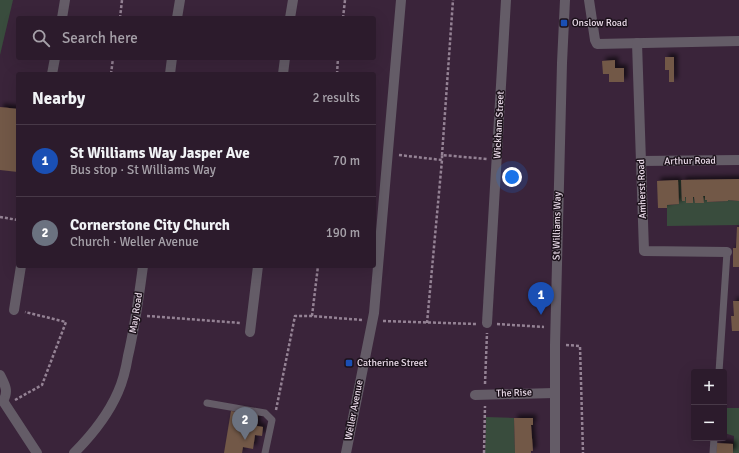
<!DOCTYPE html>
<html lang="en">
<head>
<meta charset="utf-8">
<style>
  body { margin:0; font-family:Signika,sans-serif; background:#382838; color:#f1f3f6 }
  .controls { position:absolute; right:12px; bottom:12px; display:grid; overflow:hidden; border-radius:4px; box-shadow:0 4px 16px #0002 }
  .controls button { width:36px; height:36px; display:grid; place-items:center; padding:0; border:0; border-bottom:1px solid #483948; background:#2c1b2c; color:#f1f3f6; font:20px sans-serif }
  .you { position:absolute; left:512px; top:177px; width:14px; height:14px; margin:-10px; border:3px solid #fff; border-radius:50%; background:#1a73e8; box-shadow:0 0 0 6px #1a73e833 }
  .badge { display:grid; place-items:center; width:26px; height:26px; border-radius:50%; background:#8c9099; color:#fff; font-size:13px; font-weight:700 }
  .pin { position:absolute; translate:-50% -33px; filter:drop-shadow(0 1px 2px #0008) }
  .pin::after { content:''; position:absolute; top:21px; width:14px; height:12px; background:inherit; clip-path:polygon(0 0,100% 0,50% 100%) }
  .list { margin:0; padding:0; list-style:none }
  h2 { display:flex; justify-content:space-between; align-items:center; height:52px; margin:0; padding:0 16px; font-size:17px }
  h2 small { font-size:13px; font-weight:400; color:#a6a1a9 }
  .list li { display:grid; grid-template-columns:26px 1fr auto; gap:12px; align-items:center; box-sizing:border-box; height:72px; padding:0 16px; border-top:1px solid #483948 }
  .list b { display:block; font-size:15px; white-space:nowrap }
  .list p { margin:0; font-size:13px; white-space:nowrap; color:#a6a1a9 }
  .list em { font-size:13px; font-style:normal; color:#a6a1a9 }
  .icon { flex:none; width:22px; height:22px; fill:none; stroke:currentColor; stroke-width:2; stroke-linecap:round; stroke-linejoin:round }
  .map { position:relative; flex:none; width:739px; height:453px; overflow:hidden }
  .search { position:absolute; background:#2c1b2c; box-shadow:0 4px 16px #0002; left:16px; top:16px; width:360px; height:44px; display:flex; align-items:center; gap:10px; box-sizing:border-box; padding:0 14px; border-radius:4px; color:#a6a1a9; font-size:15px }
  .panel { position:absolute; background:#2c1b2c; box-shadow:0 4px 16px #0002; left:16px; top:72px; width:360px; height:196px; border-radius:4px }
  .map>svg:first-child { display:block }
  .green { fill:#394c3d }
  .building { fill:#725847; filter:url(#shadow) }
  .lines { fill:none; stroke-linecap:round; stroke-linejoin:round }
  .path { stroke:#948294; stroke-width:2.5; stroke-dasharray:3 2; stroke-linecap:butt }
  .service { stroke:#645c67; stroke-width:7 }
  .minor { stroke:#645c67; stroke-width:10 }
  .tertiary { stroke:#645c67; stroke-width:10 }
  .transit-dot { fill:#1a4fb4; stroke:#1c121b; stroke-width:1.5 }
  .labels { text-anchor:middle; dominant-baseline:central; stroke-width:3; stroke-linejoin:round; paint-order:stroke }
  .poi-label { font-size:10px; fill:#e9dae8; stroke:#1c121b; text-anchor:start }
  .street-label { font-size:10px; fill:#e9dae8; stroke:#1c121b }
</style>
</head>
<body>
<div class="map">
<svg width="739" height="453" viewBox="0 0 739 453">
  <defs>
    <filter id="shadow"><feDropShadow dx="3.5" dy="-3.5" stdDeviation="2" flood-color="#0009"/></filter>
  </defs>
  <rect width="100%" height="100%" fill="#3a243a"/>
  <g class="green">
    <path d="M0 0H13L0 55Z"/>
    <path d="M678 180H681L682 201H685V197H686L693 203V197H694L695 203H703V196H705V200H707V202L728 201V200L739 201V225L667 226V205L679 204Z"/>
    <path d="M724 408H739V453H733L734 436 724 433Z"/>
    <path d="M486 417 514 418 515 453H485Z"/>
  </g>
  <g class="building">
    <path d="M665 57H674V82H669V70H665Z"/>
    <path d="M615 60V68H624V82H609V74H603L602 61Z"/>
    <path d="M0 107 18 109V172L0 170Z"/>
    <path d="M739 179V201L728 200V201L707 202V200H705V196H703L704 203H695L694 197H693V203H686V197H685V201H682L681 180Z"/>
    <path d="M678 180 679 204 667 205V208H658L657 181Z"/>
    <path d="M737 227H739V267H733V248H736Z"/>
    <path d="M733 301H739V331H732L731 316H734Z"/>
    <path d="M231 411 258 415 257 426 263 427 262 436 255 435 253 449 243 447 242 453H224Z"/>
    <path d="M514 418H533V425H531L533 451H531V453H515Z"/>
    <path d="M717 443 733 444V453H716Z"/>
  </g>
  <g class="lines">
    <g class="path">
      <path d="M120 18 122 0"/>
      <path d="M343 18 345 0"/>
      <path d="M111 74 113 58"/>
      <path d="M337 74 338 58"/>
      <path d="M399 155 442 160V155L487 159"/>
      <path d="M442 155 453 0"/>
      <path d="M0 217 18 220"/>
      <path d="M147 316 241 323"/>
      <path d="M312 316 318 266"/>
      <path d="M383 321 476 324"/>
      <path d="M427 323 442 160"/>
      <path d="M497 324 544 327"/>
      <path d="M566 345 580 346 583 453"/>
      <path d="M485 384 487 333"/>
      <path d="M15 400 42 385 66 322 25 312"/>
      <path d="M276 410 295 316H312L362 320"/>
      <path d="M484 453 485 406"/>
    </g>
    <g class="service">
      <path d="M719 372 727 252"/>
      <path d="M207 403 265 413 272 420 265 453"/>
      <path d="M713 453 714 438"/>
    </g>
    <g class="minor">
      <path d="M589 0 595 40 597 44 739 41"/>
      <path d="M62 18 65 0"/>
      <path d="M177 18 180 0"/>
      <path d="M290 18 293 0"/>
      <path d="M637 43 644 251 727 252"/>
      <path d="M52 74 55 58"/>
      <path d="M170 74 172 58"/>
      <path d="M283 74 285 58"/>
      <path d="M641 161 739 160"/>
      <path d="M14 310 21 266"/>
      <path d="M487 323 506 0"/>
      <path d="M250 332 258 266"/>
      <path d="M0 375C5 385 9 391 3 401"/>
      <path d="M475 395 554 393"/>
      <path d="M3 401 37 453"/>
      <path d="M74 453C92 435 108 415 118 392 123 381 126 368 128 356 135 327 139 296 143 266"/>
    </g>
    <g class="tertiary">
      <path d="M346 453 374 313 401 0"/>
      <path d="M555 453V345L562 63 565 0"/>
    </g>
  </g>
  <g class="transit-dot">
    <rect x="560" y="19" width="8" height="8" rx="2"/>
    <rect x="345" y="359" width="8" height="8" rx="2"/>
  </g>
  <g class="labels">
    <g class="poi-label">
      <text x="572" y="23">Onslow Road</text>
      <text x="357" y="363">Catherine Street</text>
    </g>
    <g class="street-label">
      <text transform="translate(499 125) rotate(-87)">Wickham Street</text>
      <text transform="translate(690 161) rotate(-1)">Arthur Road</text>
      <text transform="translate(642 189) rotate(-92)">Amherst Road</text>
      <text transform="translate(557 226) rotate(-89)">St Williams Way</text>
      <text transform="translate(136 313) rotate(-81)">May Road</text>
      <text transform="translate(514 393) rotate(-2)">The Rise</text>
      <text transform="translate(354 410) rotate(-79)">Weller Avenue</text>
    </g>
  </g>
</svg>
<div class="controls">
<button>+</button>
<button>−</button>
</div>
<div class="you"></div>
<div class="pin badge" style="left:541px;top:315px;background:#1a4fb4">1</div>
<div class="pin badge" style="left:245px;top:440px;background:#6b7280">2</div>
<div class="search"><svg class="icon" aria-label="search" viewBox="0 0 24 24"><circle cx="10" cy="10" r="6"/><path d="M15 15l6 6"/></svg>Search here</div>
<section class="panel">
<h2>Nearby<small>2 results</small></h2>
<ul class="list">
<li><span class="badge" style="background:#1a4fb4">1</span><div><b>St Williams Way Jasper Ave</b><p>Bus stop · St Williams Way</p></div><em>70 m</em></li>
<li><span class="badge" style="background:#6b7280">2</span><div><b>Cornerstone City Church</b><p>Church · Weller Avenue</p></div><em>190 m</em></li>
</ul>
</section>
</div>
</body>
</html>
